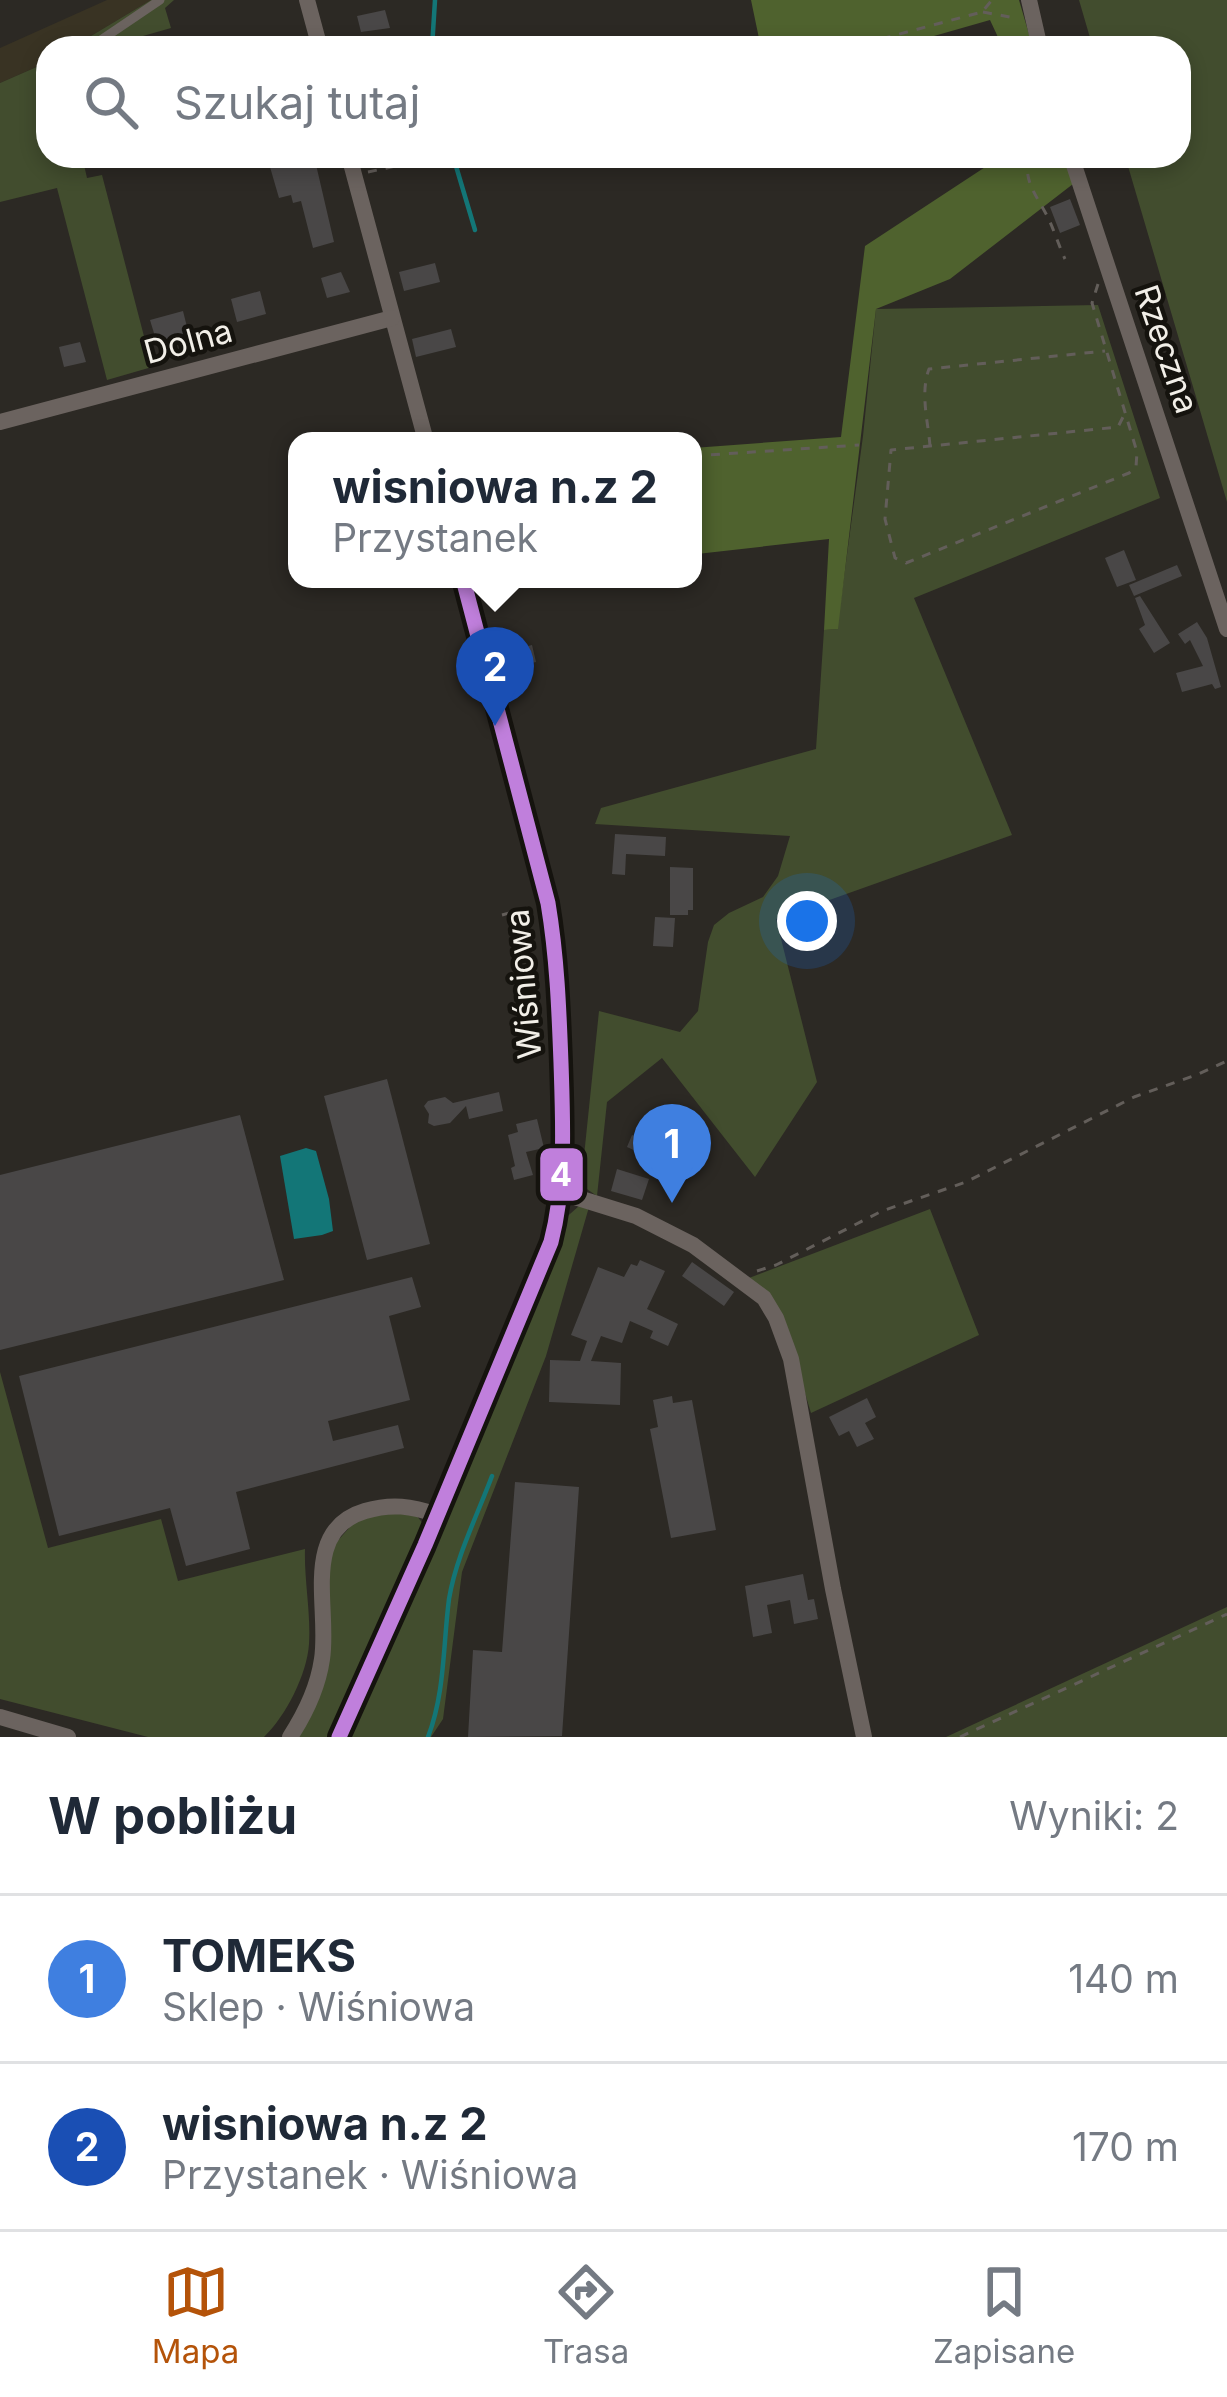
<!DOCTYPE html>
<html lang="pl">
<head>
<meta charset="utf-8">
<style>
  body { margin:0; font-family:Inter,sans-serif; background:#f6f6f7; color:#1f2937 }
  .you { position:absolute; left:807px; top:921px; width:42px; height:42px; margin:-30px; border:9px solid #fff; border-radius:50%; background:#1a73e8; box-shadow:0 0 0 18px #1a73e833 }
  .badge { display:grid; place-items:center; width:78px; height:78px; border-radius:50%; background:#b45309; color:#fff; font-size:39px; font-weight:700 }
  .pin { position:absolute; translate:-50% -99px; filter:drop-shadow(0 3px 6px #0008) }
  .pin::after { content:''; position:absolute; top:63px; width:42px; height:36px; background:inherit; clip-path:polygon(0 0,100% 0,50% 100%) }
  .popup { position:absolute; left:288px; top:432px; width:414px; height:156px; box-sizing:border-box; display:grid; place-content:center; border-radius:24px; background:#fff; filter:drop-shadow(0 3px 9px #0005); font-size:39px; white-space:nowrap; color:#747a83 }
  .popup b { font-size:45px; color:#1f2937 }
  .popup::after { content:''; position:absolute; left:50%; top:100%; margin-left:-24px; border:24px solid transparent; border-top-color:#fff }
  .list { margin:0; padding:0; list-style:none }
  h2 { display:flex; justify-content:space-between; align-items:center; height:156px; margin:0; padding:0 48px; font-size:51px }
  h2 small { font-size:39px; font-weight:400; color:#747a83 }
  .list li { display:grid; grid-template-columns:78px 1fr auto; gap:36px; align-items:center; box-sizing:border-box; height:168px; padding:0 48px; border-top:3px solid #e0e1e3 }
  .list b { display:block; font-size:45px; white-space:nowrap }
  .list p { margin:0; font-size:39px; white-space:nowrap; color:#747a83 }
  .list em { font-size:39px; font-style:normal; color:#747a83 }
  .icon { flex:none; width:66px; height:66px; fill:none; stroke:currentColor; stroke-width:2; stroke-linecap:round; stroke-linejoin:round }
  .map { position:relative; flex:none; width:1227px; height:1737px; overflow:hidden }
  .search { position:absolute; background:#fff; box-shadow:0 6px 18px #0003; left:36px; right:36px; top:36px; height:132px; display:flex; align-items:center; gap:30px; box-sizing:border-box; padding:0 42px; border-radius:36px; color:#747a83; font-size:45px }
  .sheet { height:492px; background:#fff }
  nav { display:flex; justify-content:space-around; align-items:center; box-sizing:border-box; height:168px; border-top:3px solid #e0e1e3; background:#fff; font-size:33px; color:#747a83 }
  nav a { display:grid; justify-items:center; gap:6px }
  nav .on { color:#b45309 }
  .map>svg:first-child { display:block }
  .built { fill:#393323 }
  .green { fill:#424d2e }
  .forest { fill:#4f622e }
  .water { fill:#137677 }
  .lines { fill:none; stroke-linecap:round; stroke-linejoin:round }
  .stream { stroke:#137677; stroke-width:4.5 }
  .building { fill:#494747 }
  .path { stroke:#635e5a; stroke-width:3; stroke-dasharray:9 9; stroke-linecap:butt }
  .service { stroke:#6b635f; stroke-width:9 }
  .minor { stroke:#6b635f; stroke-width:16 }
  .bus-1-casing { stroke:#15130e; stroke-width:24 }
  .bus-1 { stroke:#c07fdc; stroke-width:15 }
  .labels { text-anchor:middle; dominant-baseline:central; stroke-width:9; stroke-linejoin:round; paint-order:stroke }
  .street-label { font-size:33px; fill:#f2efe8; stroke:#15130e }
  .line-badge { stroke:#15130e; stroke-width:4.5 }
  .badge-label { font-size:33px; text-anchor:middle; font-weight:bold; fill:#fff }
</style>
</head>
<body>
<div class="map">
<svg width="1227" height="1737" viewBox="0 0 1227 1737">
  <rect width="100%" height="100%" fill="#2c2924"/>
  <path class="built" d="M107 0H151L71 48H48V62L0 83V48Z"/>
  <g class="green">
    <path d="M151 0H174L165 8 171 28 101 48H71Z"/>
    <path d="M1079 0H1227V502L1125 156H1179V48H1093Z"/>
    <path d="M48 62V156H82L87 178 102 175 152 367 107 380 57 188 0 202V83Z"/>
    <path d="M1098 305 1160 498 914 598 1012 835 776 919 817 1082 755 1177 662 1058 607 1102 597 1196 581 1185 599 1011 680 1032 698 1011 708 942 714 925 729 913 763 897 778 876 790 836 595 824 601 808 816 749 824 630 837 629 863 436 876 309Z"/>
    <path d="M579 1206 589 1207 546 1356 462 1572 443 1719 431 1737H347L562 1221Z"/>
    <path d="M930 1209 979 1335 811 1413 782 1317 749 1278Z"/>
    <path d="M0 1372 48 1548 161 1519 178 1581 305 1549C304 1580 311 1613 309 1644 307 1674 286 1716 264 1737H148L0 1699Z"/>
    <path d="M388 1512 417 1516 423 1524 425 1531 332 1737H294L323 1674 327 1578 334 1545 357 1519Z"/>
    <path d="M1227 1607V1737H946Z"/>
  </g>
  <g class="forest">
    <path d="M751 0H1019L1033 48H1003L990 20 892 48H761Z"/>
    <path d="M1002 156H1065L1073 184 950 279 876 309 838 629 824 630 829 539 697 554 693 529V448L841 437 865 246Z"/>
  </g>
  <path class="water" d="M306 1148 316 1151 329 1199 333 1231 322 1235 294 1239 280 1156Z"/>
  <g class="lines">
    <g class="stream">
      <path d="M432 48 435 0"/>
      <path d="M453 156 475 230"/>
      <path d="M428 1737C445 1693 443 1645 449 1599 456 1557 477 1516 492 1476"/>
    </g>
  </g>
  <g class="building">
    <path d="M385 10 390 28 361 32 357 16Z"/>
    <path d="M261 156H314L334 242 313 248 301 201 293 203 291 195 279 198 270 167 264 168Z"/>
    <path d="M1070 199 1080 225 1060 233 1050 207Z"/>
    <path d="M435 263 440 282 404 291 399 272Z"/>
    <path d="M341 272 350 292 327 298 321 278Z"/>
    <path d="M260 291 266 314 237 322 231 299Z"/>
    <path d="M183 311 189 335 157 343 150 320Z"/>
    <path d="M451 329 456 347 416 357 412 339Z"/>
    <path d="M80 342 86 362 64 367 59 347Z"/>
    <path d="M1124 550 1136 580 1117 587 1105 558Z"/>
    <path d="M1177 565 1182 576 1134 596 1129 585Z"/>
    <path d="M1140 596 1170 643 1154 653 1139 629 1145 625 1135 598Z"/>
    <path d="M1197 622 1207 638 1221 687 1215 689 1212 684 1182 692 1176 673 1203 666 1190 640 1185 644 1178 634Z"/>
    <path d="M522 641 524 647 532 645 536 662 508 669 503 645Z"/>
    <path d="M615 834 666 837 665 856 626 854 625 875 612 874Z"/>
    <path d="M670 867 693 868V910H688V915H670Z"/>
    <path d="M655 917 675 918 673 947 653 946Z"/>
    <path d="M387 1079 430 1244 367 1260 324 1096Z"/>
    <path d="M499 1092 503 1111 469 1119 466 1106 450 1123 434 1126 428 1123 429 1114 424 1106 428 1101 445 1097 453 1103Z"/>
    <path d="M667 1110 686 1119 679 1133 707 1146 692 1177 627 1147 632 1135 653 1144Z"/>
    <path d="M240 1115 284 1280 0 1350V1175Z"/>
    <path d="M537 1119 544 1148 526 1152 533 1175 514 1180 511 1168 515 1166 508 1135 518 1132 516 1124Z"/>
    <path d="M617 1169 649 1179 642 1200 611 1191Z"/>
    <path d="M640 1260 665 1271 647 1309 678 1324 668 1346 650 1338 653 1331 630 1321 622 1343 601 1336 591 1361 621 1363 620 1405 549 1402 550 1360 580 1361 587 1341 571 1335 598 1267 624 1277 631 1264 637 1266Z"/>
    <path d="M692 1262 734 1292 724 1306 682 1276Z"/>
    <path d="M412 1277 421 1307 389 1316 410 1400 328 1421 333 1441 398 1425 404 1448 236 1492 250 1549 186 1566 170 1508 59 1536 19 1376Z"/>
    <path d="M672 1396 673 1403 692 1400 716 1530 671 1538 650 1429 658 1427 653 1400Z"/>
    <path d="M867 1398 876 1417 865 1423 874 1439 857 1447 849 1431 839 1436 829 1417Z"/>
    <path d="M515 1482 579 1487 562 1736 468 1737 473 1650 502 1652Z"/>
    <path d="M803 1574 808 1600 814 1599 818 1619 794 1624 790 1600 767 1605 772 1633 753 1637 745 1586Z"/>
  </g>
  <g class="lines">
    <g class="path">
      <path d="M983 12 1015 18"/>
      <path d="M847 48 982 12 992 0"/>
      <path d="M1028 156C1024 180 1034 192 1045 212 1053 226 1058 244 1065 259"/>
      <path d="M368 172 442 156"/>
      <path d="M1098 284 1092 303 1137 452 1136 467 1129 473 906 563 895 558 885 519 891 450 1118 427 1125 413"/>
      <path d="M930 446C928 421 920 393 929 369L1105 351"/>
      <path d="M693 456 859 445"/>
      <path d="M502 915 535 906"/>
      <path d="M757 1271 776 1265 882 1211 966 1182 1134 1097 1196 1075 1227 1061"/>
      <path d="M960 1737 1227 1614"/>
    </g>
    <path class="service" d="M95 44 160 0"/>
    <g class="minor">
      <path d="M307 0 320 48"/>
      <path d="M1029 0 1040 48"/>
      <path d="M349 156 426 441"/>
      <path d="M1071 156 1227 629"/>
      <path d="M0 422 392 318"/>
      <path d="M562 1193 636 1216 693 1245 764 1298 776 1318 791 1359 833 1589 864 1737"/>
      <path d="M0 1717 68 1737"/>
      <path d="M290 1737C305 1714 318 1687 322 1659 330 1609 300 1530 365 1511 392 1503 411 1506 438 1515"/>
      <path d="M339 1737 425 1545 551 1242C566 1184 563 1124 561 1063 559 1009 557 957 548 903L463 579"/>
    </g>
    <defs>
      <path id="bus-1" d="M339 1737 425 1545 551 1242C566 1184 563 1124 561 1063 559 1009 557 957 548 903L463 579"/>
    </defs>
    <use href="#bus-1" class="bus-1-casing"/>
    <use href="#bus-1" class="bus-1"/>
  </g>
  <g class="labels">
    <g class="street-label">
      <text transform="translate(188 341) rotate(-15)">Dolna</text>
      <text transform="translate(1167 349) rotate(71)">Rzeczna</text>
      <text transform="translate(523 984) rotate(-95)">Wiśniowa</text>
    </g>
  </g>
  <rect class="line-badge" x="538" y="1146" width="47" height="57" rx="12" fill="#c07fdc"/>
  <g class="badge-label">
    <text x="561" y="1186">4</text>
  </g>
</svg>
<div class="you"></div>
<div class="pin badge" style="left:672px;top:1203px;background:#3f7fe0">1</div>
<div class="pin badge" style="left:495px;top:726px;background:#1a4fb4">2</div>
<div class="popup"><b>wisniowa n.z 2</b>Przystanek</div>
<div class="search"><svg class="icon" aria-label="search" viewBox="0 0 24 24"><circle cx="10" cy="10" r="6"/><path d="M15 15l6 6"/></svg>Szukaj tutaj</div>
</div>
<section class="sheet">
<h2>W pobliżu<small>Wyniki: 2</small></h2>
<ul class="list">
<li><span class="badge" style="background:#3f7fe0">1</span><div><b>TOMEKS</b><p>Sklep · Wiśniowa</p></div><em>140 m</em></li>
<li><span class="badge" style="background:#1a4fb4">2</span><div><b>wisniowa n.z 2</b><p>Przystanek · Wiśniowa</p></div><em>170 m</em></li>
</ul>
</section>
<nav>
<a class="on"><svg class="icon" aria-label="map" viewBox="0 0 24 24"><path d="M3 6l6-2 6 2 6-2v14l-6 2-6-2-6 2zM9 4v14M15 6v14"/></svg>Mapa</a>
<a><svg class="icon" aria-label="directions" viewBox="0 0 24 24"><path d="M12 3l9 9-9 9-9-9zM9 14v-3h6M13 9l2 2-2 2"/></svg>Trasa</a>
<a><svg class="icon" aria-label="saved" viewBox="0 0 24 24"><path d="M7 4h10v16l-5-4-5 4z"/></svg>Zapisane</a>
</nav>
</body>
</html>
